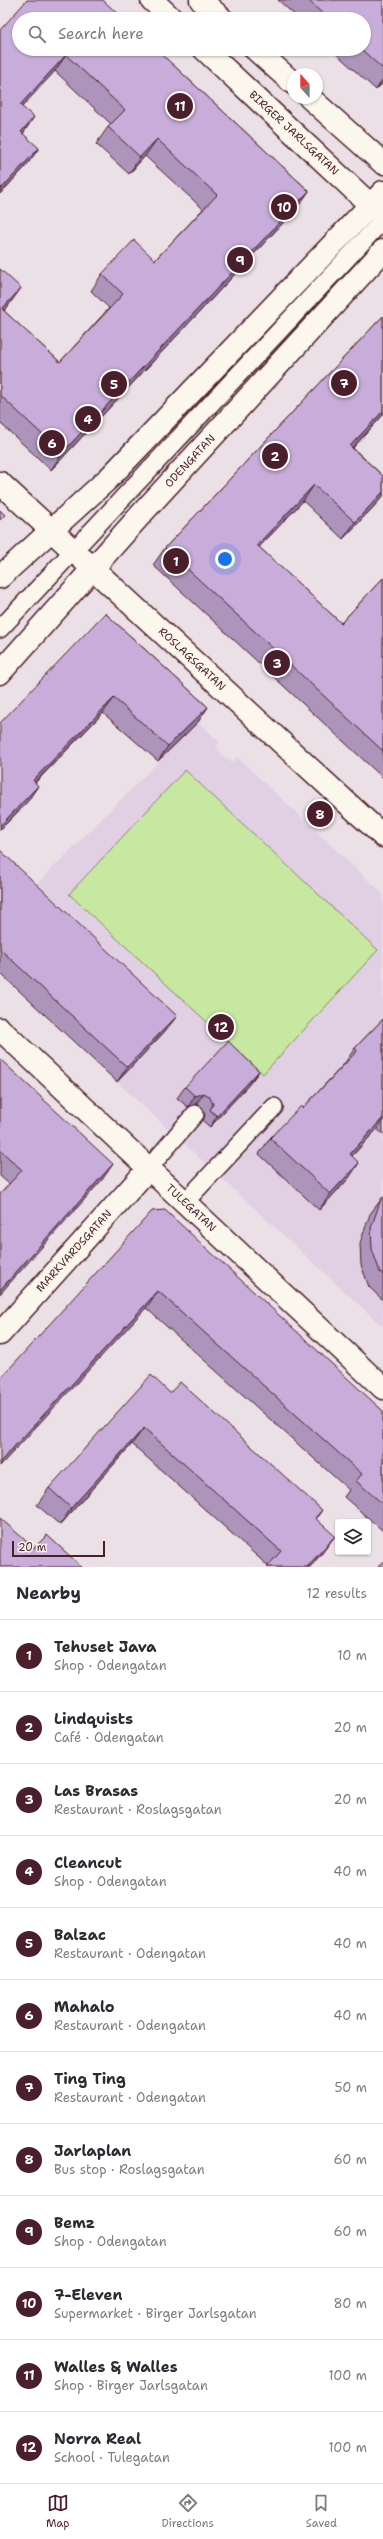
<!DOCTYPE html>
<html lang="en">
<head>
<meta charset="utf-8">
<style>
  body { margin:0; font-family:"Shantell Sans",sans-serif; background:#f7f7f7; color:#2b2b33 }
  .controls { position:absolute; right:12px; bottom:12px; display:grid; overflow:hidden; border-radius:4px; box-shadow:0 1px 3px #0004 }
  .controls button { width:36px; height:36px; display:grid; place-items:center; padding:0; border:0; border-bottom:1px solid #e1e1e2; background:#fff; color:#2b2b33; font:20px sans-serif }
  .compass { position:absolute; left:287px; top:68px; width:36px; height:36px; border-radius:50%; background:#fff; box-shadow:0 1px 3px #0004; rotate:339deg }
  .scale { position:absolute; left:12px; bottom:10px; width:93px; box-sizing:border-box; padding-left:4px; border:2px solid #4a1f2b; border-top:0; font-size:11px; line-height:14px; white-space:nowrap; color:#4a1f2b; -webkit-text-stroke:3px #fbf7ec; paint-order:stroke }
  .you { position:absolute; left:225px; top:559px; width:14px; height:14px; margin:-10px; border:3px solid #fff; border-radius:50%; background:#1a73e8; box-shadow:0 0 0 6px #1a73e833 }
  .badge { display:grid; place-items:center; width:26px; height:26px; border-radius:50%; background:#4a1f2b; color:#fff; font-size:13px; font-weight:700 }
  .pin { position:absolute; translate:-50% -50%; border:2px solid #fff; box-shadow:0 1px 4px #0006 }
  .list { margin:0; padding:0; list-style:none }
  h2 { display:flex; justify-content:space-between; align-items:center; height:52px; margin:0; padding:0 16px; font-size:17px }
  h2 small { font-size:13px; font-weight:400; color:#7c7c81 }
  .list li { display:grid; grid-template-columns:26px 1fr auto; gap:12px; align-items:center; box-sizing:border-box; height:72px; padding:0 16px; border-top:1px solid #e1e1e2 }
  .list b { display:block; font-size:15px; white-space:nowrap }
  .list p { margin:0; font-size:13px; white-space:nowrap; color:#7c7c81 }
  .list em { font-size:13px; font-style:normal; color:#7c7c81 }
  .icon { flex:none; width:22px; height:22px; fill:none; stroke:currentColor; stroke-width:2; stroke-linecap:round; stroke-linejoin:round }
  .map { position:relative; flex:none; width:383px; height:1567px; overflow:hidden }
  .search { position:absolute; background:#fff; box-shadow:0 1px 3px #0004; left:12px; right:12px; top:12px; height:44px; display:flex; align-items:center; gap:10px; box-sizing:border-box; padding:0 14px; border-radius:22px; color:#7c7c81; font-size:15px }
  .sheet { height:916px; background:#fff }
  nav { display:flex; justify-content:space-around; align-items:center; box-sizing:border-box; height:56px; border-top:1px solid #e1e1e2; background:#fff; font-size:11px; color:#7c7c81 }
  nav a { display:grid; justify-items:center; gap:2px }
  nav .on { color:#4a1f2b }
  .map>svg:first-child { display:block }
  .built { fill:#e1d0e3 }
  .pitch { fill:#c6e8a1; stroke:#888466 }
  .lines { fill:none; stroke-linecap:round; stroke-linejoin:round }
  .service-casing { stroke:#4a1f2b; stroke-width:20 }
  .minor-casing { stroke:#4a1f2b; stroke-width:25 }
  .tertiary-casing { stroke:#4a1f2b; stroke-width:25 }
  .secondary-casing { stroke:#4a1f2b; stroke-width:25 }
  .service { stroke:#fbf7ec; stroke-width:17 }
  .minor { stroke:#fbf7ec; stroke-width:22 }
  .tertiary { stroke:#fbf7ec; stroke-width:22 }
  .secondary { stroke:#fbf7ec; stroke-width:22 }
  .wall { fill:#ac94bb; stroke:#4a1f2b }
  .shaded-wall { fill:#8c7899; stroke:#4a1f2b }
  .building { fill:#c8acda; stroke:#4a1f2b }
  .labels { text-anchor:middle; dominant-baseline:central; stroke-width:3; stroke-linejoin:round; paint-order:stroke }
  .street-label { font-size:11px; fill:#4a1f2b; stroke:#fbf7ec }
</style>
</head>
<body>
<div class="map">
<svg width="383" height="1567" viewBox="0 0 383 1567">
  <rect width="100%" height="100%" fill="#ece0e7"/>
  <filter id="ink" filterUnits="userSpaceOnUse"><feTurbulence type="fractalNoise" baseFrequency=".025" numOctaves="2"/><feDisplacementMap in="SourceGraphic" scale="8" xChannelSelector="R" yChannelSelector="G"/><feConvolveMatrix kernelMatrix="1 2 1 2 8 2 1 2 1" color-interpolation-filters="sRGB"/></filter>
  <g filter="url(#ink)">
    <path class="built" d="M198 722 220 742 216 746 223 756 233 762 237 757 383 894V1327L117 1082 0 921Z"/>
    <path class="pitch" d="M185 770 378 950 263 1074 69 894Z"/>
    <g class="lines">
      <defs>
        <g id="service">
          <path d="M0 629 383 220"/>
          <path d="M149 1168 195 1114"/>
          <path d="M185 1202 274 1107"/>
        </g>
        <g id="minor">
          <path d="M0 483 383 836"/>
          <path d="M0 1029 383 1388"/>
          <path d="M0 1334 149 1168"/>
        </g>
        <g id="tertiary">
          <path d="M152 0 172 19"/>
          <path d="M201 0 222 19"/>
          <path d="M204 49 383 217"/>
          <path d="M255 49 293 83"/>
          <path d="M310 98 383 163"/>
        </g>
        <g id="secondary">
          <path d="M0 577 109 478 383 192"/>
          <path d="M0 673 144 511 383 251"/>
        </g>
      </defs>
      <use href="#service" class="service-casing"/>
      <use href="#minor" class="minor-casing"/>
      <use href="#tertiary" class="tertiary-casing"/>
      <use href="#secondary" class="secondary-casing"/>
      <use href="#service" class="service"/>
      <use href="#minor" class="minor"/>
      <use href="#tertiary" class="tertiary"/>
      <use href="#secondary" class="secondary"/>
    </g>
    <g class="wall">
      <path d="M278 0H383V83L376 90 331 49H364V19H299Z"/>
      <path d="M0 30 156 49 309 191 297 208 51 470 0 423V269L9 305 4 311 60 362 109 308 91 291 102 274 155 260 203 209 145 156 129 174 96 144 108 127 111 124 55 71 22 106 23 134 27 165 0 194Z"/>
      <path d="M383 316V415L353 448 383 476V496L380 500 343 539 303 501 259 547 341 623 383 578V778L153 565 165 548Z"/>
      <path d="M105 613 208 707 198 722 158 761 103 713 35 783 28 801 0 830Z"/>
      <path d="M0 850 166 1030 117 1082 0 973Z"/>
      <path d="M383 1019V1134L377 1129 352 1156 349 1178 319 1210 259 1154 270 1138 303 1108 344 1064 355 1048Z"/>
      <path d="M0 1059 102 1180 9 1184 0 1176Z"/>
      <path d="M259 1071 251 1082 210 1127 203 1121 205 1115 202 1107 196 1104 188 1107 177 1098 185 1087Z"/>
      <path d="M383 1197V1300L369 1287 361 1265 360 1243 370 1214Z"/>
      <path d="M152 1211 383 1411V1531L344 1497 349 1490 146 1308Z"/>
      <path d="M170 1393 322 1510 316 1519 323 1552 310 1567H267L268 1566 132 1444 60 1525 37 1505 49 1488Z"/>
    </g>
    <g class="shaded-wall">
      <path d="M66 55 55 71 9 121 20 105Z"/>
      <path d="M383 79V83L376 90Z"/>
      <path d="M34 117 23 134 21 132Z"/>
      <path d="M157 139 145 156 129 174 140 157Z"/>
      <path d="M39 148 27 165 0 194V191L2 188Z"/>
      <path d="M309 191 297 208 51 470 62 453Z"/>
      <path d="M21 288 9 305 0 315 2 309Z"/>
      <path d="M383 411V415L339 462 350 446Z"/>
      <path d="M314 485 303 501 245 562 257 545Z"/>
      <path d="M383 492V496L380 500 343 539 355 522Z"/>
      <path d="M114 698 103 713 22 795 33 780Z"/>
      <path d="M208 707 198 722 158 761 168 746Z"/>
      <path d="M38 786 28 801 0 830V826Z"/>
      <path d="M177 1016 166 1030 117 1082 127 1067Z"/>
      <path d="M259 1071 251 1082 210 1127 217 1116Z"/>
      <path d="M204 1093 196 1104 188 1107 195 1096Z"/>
      <path d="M383 1118V1120L377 1129 339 1170 350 1154Z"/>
      <path d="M359 1163 349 1178 319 1210 330 1194Z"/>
      <path d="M113 1164 102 1180 0 1294V1290Z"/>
      <path d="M158 1291 146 1308 0 1466V1462Z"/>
      <path d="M144 1428 132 1444 60 1525 71 1508Z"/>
      <path d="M335 1536 323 1552 310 1567H307Z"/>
    </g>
    <g class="building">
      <path d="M27 0H103L123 19H19V49H156L309 191 62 453 0 395V269L21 288 2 309 60 362 123 294 102 274 134 240 155 260 217 195 157 139 140 157 108 127 125 110 66 55 20 105 34 117 21 132 39 148 2 188 0 186V30Z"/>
      <path d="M308 0H383V69L361 49H364V19H328Z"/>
      <path d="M383 316V411L350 446 383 476V492L355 522 314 485 257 545 341 623 383 578V751L165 548Z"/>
      <path d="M0 510 5 515 0 520Z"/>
      <path d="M105 613 208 707 168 746 114 698 33 780 38 786 0 826V723Z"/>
      <path d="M0 850 177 1016 127 1067 0 949Z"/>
      <path d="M383 1019V1118L350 1154 359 1163 330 1194 270 1138 301 1106 303 1108 357 1051 355 1048Z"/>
      <path d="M228 1041 259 1071 217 1116 210 1110 213 1104 209 1096 204 1093 195 1096 185 1087Z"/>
      <path d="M0 1059 113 1164 0 1290V1194L22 1170 0 1150Z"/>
      <path d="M383 1197V1275L380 1272 372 1249 371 1228 381 1199Z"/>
      <path d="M165 1210 383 1411V1504L356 1481 362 1474 158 1291 0 1462V1379L152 1211Z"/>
      <path d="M151 1375 170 1393 180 1382 322 1510 315 1518 335 1536 307 1567H267L281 1551 144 1428 71 1508 49 1488Z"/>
      <path d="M0 1518 34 1548 47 1535 82 1567H0Z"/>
      <path d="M383 1561V1567H378Z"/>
    </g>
  </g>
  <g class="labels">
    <g class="street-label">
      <text transform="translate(294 133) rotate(43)">BIRGER JARLSGATAN</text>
      <text transform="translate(190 461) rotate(-47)">ODENGATAN</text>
      <text transform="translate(192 659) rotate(43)">ROSLAGSGATAN</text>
      <text transform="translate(191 1208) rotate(43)">TULEGATAN</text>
      <text transform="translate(74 1251) rotate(-48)">MARKVARDSGATAN</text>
    </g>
  </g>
</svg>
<div class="controls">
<button><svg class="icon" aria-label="layers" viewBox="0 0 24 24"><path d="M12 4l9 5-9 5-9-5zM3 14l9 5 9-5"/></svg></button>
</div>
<svg class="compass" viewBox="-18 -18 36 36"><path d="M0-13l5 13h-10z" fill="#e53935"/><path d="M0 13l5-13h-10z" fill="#7c7c81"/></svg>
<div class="scale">20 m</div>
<div class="you"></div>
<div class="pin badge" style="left:176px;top:561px">1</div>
<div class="pin badge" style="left:275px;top:456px">2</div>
<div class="pin badge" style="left:277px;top:663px">3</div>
<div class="pin badge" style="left:88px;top:419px">4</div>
<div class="pin badge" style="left:114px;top:384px">5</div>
<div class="pin badge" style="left:52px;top:443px">6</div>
<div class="pin badge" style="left:344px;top:383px">7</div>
<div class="pin badge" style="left:320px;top:814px">8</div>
<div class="pin badge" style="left:240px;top:260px">9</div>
<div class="pin badge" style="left:284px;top:207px">10</div>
<div class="pin badge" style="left:180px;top:106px">11</div>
<div class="pin badge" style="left:221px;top:1027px">12</div>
<div class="search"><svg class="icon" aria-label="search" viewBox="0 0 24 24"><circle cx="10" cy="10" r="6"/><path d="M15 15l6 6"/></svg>Search here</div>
</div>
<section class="sheet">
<h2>Nearby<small>12 results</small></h2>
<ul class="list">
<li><span class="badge">1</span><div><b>Tehuset Java</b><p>Shop · Odengatan</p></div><em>10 m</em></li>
<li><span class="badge">2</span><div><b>Lindquists</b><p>Café · Odengatan</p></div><em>20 m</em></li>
<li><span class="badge">3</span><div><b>Las Brasas</b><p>Restaurant · Roslagsgatan</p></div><em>20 m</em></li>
<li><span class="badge">4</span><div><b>Cleancut</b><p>Shop · Odengatan</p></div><em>40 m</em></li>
<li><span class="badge">5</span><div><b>Balzac</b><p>Restaurant · Odengatan</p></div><em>40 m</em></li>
<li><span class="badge">6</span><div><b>Mahalo</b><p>Restaurant · Odengatan</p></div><em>40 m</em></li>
<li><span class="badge">7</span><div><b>Ting Ting</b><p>Restaurant · Odengatan</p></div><em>50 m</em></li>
<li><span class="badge">8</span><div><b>Jarlaplan</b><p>Bus stop · Roslagsgatan</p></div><em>60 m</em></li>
<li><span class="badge">9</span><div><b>Bemz</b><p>Shop · Odengatan</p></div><em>60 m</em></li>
<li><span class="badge">10</span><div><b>7-Eleven</b><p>Supermarket · Birger Jarlsgatan</p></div><em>80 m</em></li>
<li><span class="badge">11</span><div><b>Walles &amp; Walles</b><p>Shop · Birger Jarlsgatan</p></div><em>100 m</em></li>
<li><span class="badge">12</span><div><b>Norra Real</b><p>School · Tulegatan</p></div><em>100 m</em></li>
</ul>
</section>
<nav>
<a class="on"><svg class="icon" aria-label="map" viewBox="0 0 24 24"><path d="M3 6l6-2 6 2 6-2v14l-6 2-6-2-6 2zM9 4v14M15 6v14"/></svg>Map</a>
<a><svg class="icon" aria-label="directions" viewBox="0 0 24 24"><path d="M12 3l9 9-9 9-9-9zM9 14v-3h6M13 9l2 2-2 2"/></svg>Directions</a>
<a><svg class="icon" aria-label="saved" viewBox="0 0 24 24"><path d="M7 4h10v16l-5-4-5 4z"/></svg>Saved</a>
</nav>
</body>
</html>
